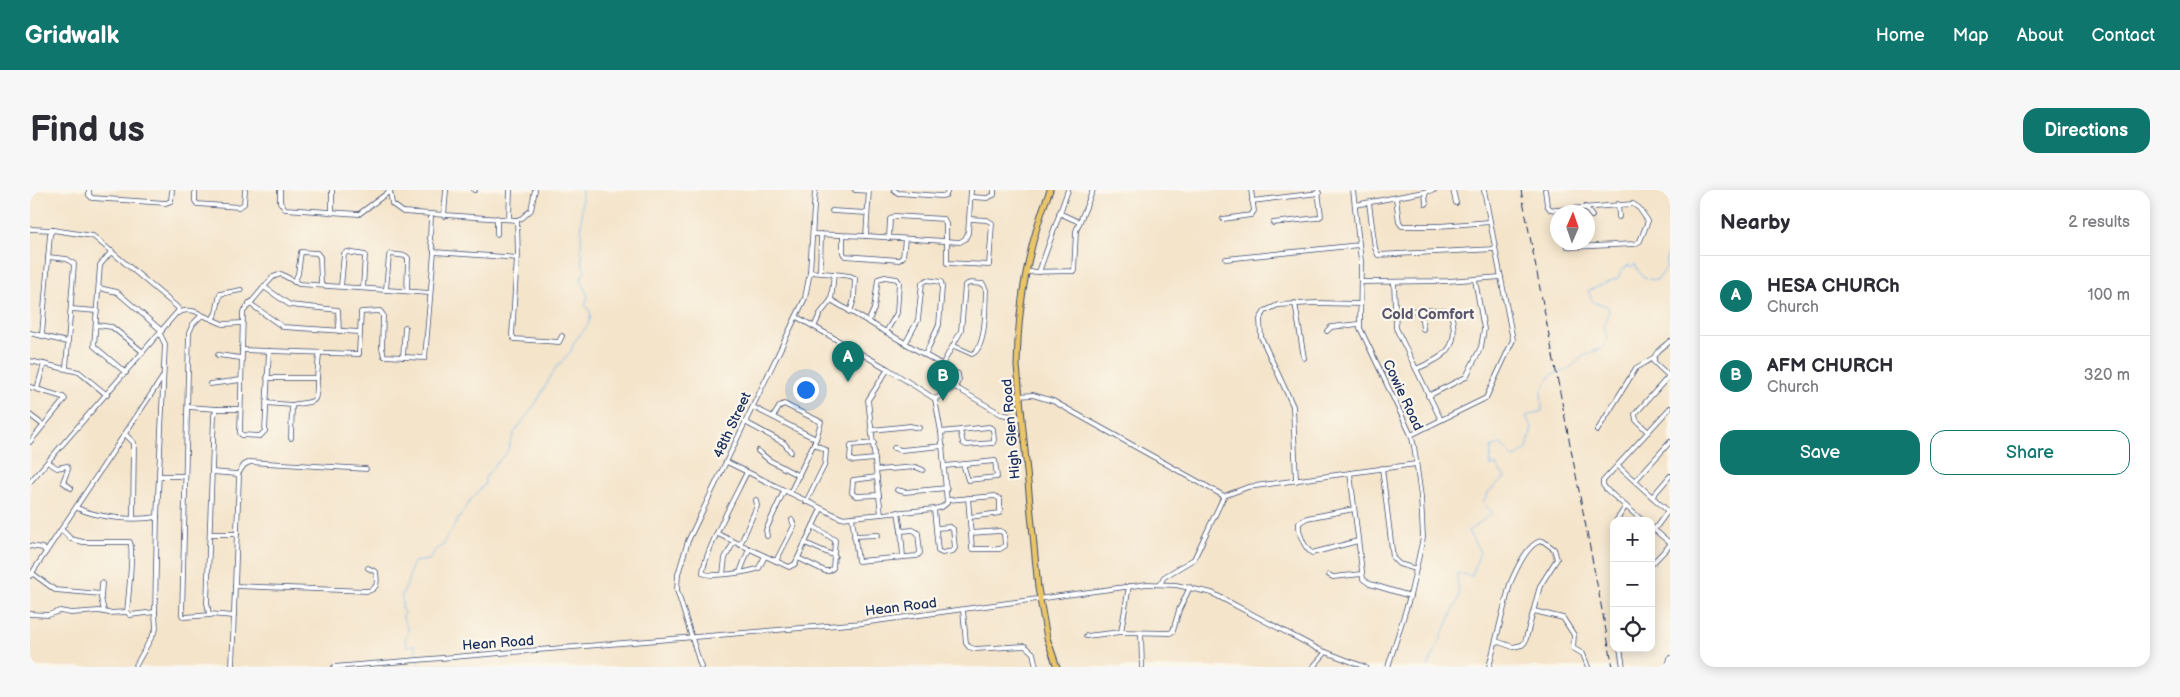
<!DOCTYPE html>
<html lang="en">
<head>
<meta charset="utf-8">
<style>
  body { margin:0; font-family:"Balsamiq Sans",sans-serif; background:#f7f7f7; color:#2b2b33 }
  .controls { position:absolute; right:15px; bottom:15px; display:grid; overflow:hidden; border-radius:10px; box-shadow:0 2px 12px #0003 }
  .controls button { width:45px; height:45px; display:grid; place-items:center; padding:0; border:0; border-bottom:1px solid #e1e1e2; background:#fff; color:#2b2b33; font:25px sans-serif }
  .compass { position:absolute; left:1520px; top:15px; width:45px; height:45px; border-radius:50%; background:#fff; box-shadow:0 2px 12px #0003; rotate:2deg }
  .you { position:absolute; left:775px; top:199px; width:18px; height:18px; margin:-12px; border:4px solid #fff; border-radius:50%; background:#1a73e8; box-shadow:0 0 0 8px #1a73e833 }
  .badge { display:grid; place-items:center; width:32px; height:32px; border-radius:50%; background:#0f766e; color:#fff; font-size:16px; font-weight:700 }
  .pin { position:absolute; translate:-50% -41px; filter:drop-shadow(0 1px 2px #0008) }
  .pin::after { content:''; position:absolute; top:26px; width:18px; height:15px; background:inherit; clip-path:polygon(0 0,100% 0,50% 100%) }
  .list { margin:0; padding:0; list-style:none }
  h2 { display:flex; justify-content:space-between; align-items:center; height:65px; margin:0; padding:0 20px; font-size:21px }
  h2 small { font-size:16px; font-weight:400; color:#7c7c81 }
  .list li { display:grid; grid-template-columns:32px 1fr auto; gap:15px; align-items:center; box-sizing:border-box; height:80px; padding:0 20px; border-top:1px solid #e1e1e2 }
  .list b { display:block; font-size:19px; white-space:nowrap }
  .list p { margin:0; font-size:16px; white-space:nowrap; color:#7c7c81 }
  .list em { font-size:16px; font-style:normal; color:#7c7c81 }
  .actions { display:flex; gap:10px; padding:15px 20px }
  .actions a { flex:1; padding:11px 0; border:1px solid #0f766e; border-radius:15px; text-align:center; font-size:18px; color:#0f766e }
  .actions .main { background:#0f766e; color:#fff }
  .icon { flex:none; width:28px; height:28px; fill:none; stroke:currentColor; stroke-width:2; stroke-linecap:round; stroke-linejoin:round }
  .map { position:relative; flex:none; width:1640px; height:477px; overflow:hidden; border-radius:15px }
  header { display:flex; align-items:center; gap:30px; box-sizing:border-box; height:70px; padding:0 25px; background:#0f766e; color:#fff }
  header strong { font-size:24px }
  nav { display:flex; gap:28px; margin-inline-start:auto; font-size:18px }
  .intro { display:flex; align-items:center; justify-content:space-between; box-sizing:border-box; height:120px; padding:0 30px }
  h1 { margin:0; font-size:35px }
  .button { padding:12px 22px; border-radius:15px; background:#0f766e; color:#fff; font-size:18px; font-weight:700 }
  main { display:flex; gap:30px; padding:0 30px }
  aside { flex:1; background:#fff; border-radius:15px; box-shadow:0 2px 12px #0003 }
  .map>svg:first-child { display:block }
  .lines { fill:none; stroke-linecap:round; stroke-linejoin:round }
  .stream { stroke:#7bb8ee; stroke-width:1 }
  .minor-casing { stroke:#3c4a6e; stroke-width:5.5 }
  .major-casing { stroke:#3c4a6e; stroke-width:7 }
  .minor { stroke:#fff; stroke-width:4 }
  .major { stroke:#ebc669; stroke-width:5 }
  .rail { stroke:#1b2f5e; stroke-width:1; stroke-dasharray:8 4; stroke-linecap:butt }
  .labels { text-anchor:middle; dominant-baseline:central; stroke-width:4.5; stroke-linejoin:round; paint-order:stroke }
  .street-label { font-size:14px; fill:#1b2f5e; stroke:#fbf7ec }
  .neighbourhood-label { font-size:15px; font-weight:bold; fill:#5a556f; stroke:#fbf7ec }
</style>
</head>
<body>
<header>
<strong>Gridwalk</strong>
<nav><a>Home</a><a>Map</a><a>About</a><a>Contact</a></nav>
</header>
<div class="intro"><h1>Find us</h1><a class="button">Directions</a></div>
<main>
<div class="map">
<svg width="1640" height="477" viewBox="0 0 1640 477">
  <rect width="100%" height="100%" fill="#fbf7ec"/>
  <filter id="ink" filterUnits="userSpaceOnUse"><feTurbulence type="fractalNoise" baseFrequency=".02" numOctaves="2"/><feDisplacementMap in="SourceGraphic" scale="10" xChannelSelector="R" yChannelSelector="G"/><feConvolveMatrix kernelMatrix="1 2 1 2 8 2 1 2 1" color-interpolation-filters="sRGB"/></filter>
  <filter id="wash" filterUnits="userSpaceOnUse"><feTurbulence type="fractalNoise" baseFrequency=".0096" numOctaves="4" result="noise"/><feDisplacementMap in="SourceGraphic" scale="20" xChannelSelector="R" yChannelSelector="G"/><feGaussianBlur stdDeviation="1.12" result="paint"/><feColorMatrix in="noise" values="0 0 0 0 0 0 0 0 0 0 0 0 0 0 0 0 0 1.4 0 .05"/><feComposite in="paint" operator="in"/></filter>
  <g filter="url(#wash)">
    <rect width="100%" height="100%" fill="#f4e4ca"/>
    <g class="lines">
      <g class="stream">
        <path d="M389 477 385 455 377 456 375 448 379 442 373 428 374 421 371 419 373 412 371 406C380 392 378 385 384 372L399 370 406 359 414 355 415 350 440 311 455 294V288L462 278 477 262 484 243 506 213 525 179 541 161 544 152 558 135 561 126 559 120 555 115 558 107 551 88 555 81 551 70 553 64 551 62 552 0"/>
        <path d="M1398 477 1429 408 1427 383 1442 386 1450 362 1438 341 1463 323 1453 313 1459 301 1475 288 1466 275 1460 276 1461 258 1471 254 1484 268 1497 259 1502 237 1496 226 1512 221 1511 202 1521 185 1537 180 1554 166 1572 158 1578 152 1574 137 1579 120 1577 116 1563 112 1558 101 1588 88 1591 81 1599 75 1602 77 1605 74C1610 86 1614 89 1627 90L1636 79V68L1640 57"/>
      </g>
    </g>
  </g>
  <g filter="url(#ink)">
    <g class="lines">
      <defs>
        <g id="minor">
          <path d="M59 0V5L62 8 136 13 141 11 142 0"/>
          <path d="M165 0V11L167 14 209 17 214 14 215 0"/>
          <path d="M250 0V12L255 19 329 24 360 1"/>
          <path d="M360 0 362 14 373 22 487 30 492 28 501 20 505 0"/>
          <path d="M444 0H445"/>
          <path d="M825 0 839 1"/>
          <path d="M839 0 836 46 930 52 935 49 938 43 941 0"/>
          <path d="M864 0 868 3 911 6 916 5 918 0"/>
          <path d="M1323 0 1331 71 1330 138 1381 245 1384 256 1391 307 1393 348 1380 406 1358 477"/>
          <path d="M1423 0 1426 13"/>
          <path d="M1515 0 1517 15 1520 19 1526 20 1603 14 1609 18 1618 31 1610 51 1605 54 1542 57 1537 56 1535 52"/>
          <path d="M1395 2 1396 14"/>
          <path d="M941 7 957 8 964 5V0"/>
          <path d="M1366 8 1369 32 1372 36H1409L1460 32"/>
          <path d="M1222 11 1289 3"/>
          <path d="M1339 13 1345 58 1348 65 1465 59"/>
          <path d="M1588 14 1589 27"/>
          <path d="M1325 15 1404 0"/>
          <path d="M1555 17 1562 26"/>
          <path d="M802 21 837 23"/>
          <path d="M302 23V0"/>
          <path d="M1029 23 1049 32"/>
          <path d="M414 26 416 0"/>
          <path d="M479 29 480 0"/>
          <path d="M1193 29 1221 25 1224 21 1221 0"/>
          <path d="M1243 33 1287 28 1291 26 1288 0"/>
          <path d="M0 39 23 40 63 46 147 117 149 120 0 292"/>
          <path d="M467 44V28"/>
          <path d="M783 44 836 46"/>
          <path d="M813 46V63L815 66 869 70 873 67 875 49"/>
          <path d="M859 48 860 29 865 26 914 29 916 34V51"/>
          <path d="M917 51V73L959 75 962 33 957 30 940 29"/>
          <path d="M82 61 70 75 64 156 96 183"/>
          <path d="M404 62 488 68 487 30"/>
          <path d="M18 67 37 69 44 74 36 178"/>
          <path d="M487 68 482 145 484 149 529 152 532 146"/>
          <path d="M1196 69 1329 55"/>
          <path d="M780 82 804 84 801 110 790 124 784 137"/>
          <path d="M790 82 791 44"/>
          <path d="M996 82 1044 81 1046 41 1063 0"/>
          <path d="M1009 82 1038 0"/>
          <path d="M804 84 820 86 825 88 824 109 820 122"/>
          <path d="M264 92 268 84 271 62 287 63 290 67 291 95"/>
          <path d="M1332 92 1418 91 1471 87"/>
          <path d="M1364 93 1366 138 1411 230 1381 245"/>
          <path d="M311 96 314 64 317 62 335 65 333 98"/>
          <path d="M234 97 260 115 308 120 309 141"/>
          <path d="M69 98 87 102 132 141"/>
          <path d="M356 99 359 66 361 64 376 66 378 68 377 101"/>
          <path d="M801 110 928 184 929 190 925 197"/>
          <path d="M219 113 253 137 329 142"/>
          <path d="M1265 113 1274 168"/>
          <path d="M41 119 67 121"/>
          <path d="M1364 121 1414 120 1421 124C1431 159 1414 167 1386 179"/>
          <path d="M1391 121 1393 139"/>
          <path d="M148 123C156 119 165 120 172 125L163 134 159 143 152 425 154 427 181 425"/>
          <path d="M172 125 193 134 213 133"/>
          <path d="M183 128 186 123 190 104 211 100"/>
          <path d="M838 132 844 119 848 89 855 87 867 89 869 92 867 123 856 142"/>
          <path d="M66 135 82 137 113 162"/>
          <path d="M1297 141 1301 137 1329 134"/>
          <path d="M0 143 37 152"/>
          <path d="M12 145 20 44 23 40"/>
          <path d="M1640 151C1634 157 1623 162 1624 172L1640 187"/>
          <path d="M875 154 888 130 892 93 897 90 911 92 912 97 909 135 895 165"/>
          <path d="M212 160 329 164 331 122 350 121 353 125 352 158 354 166 395 168 404 62 400 49 401 25"/>
          <path d="M239 161 235 241 230 246 212 245 210 243 213 122 234 97 243 87 251 84 269 94 400 103"/>
          <path d="M188 165 211 168"/>
          <path d="M373 167 375 137"/>
          <path d="M0 171 49 182 77 205"/>
          <path d="M912 175 931 141 935 95 940 93 953 94 956 100C955 114 957 158 942 164L924 156"/>
          <path d="M237 188H287L289 164"/>
          <path d="M180 194 211 190"/>
          <path d="M0 197 33 207 35 209 0 252"/>
          <path d="M7 199 14 174"/>
          <path d="M988 206 1003 205 1023 211 1194 306 1218 297 1386 274"/>
          <path d="M1398 206 1436 187 1451 157 1454 139 1445 90"/>
          <path d="M905 209 925 197 971 224 990 228"/>
          <path d="M236 213 262 215 261 248"/>
          <path d="M262 215C286 210 287 217 287 188"/>
          <path d="M158 217 187 219"/>
          <path d="M723 217 786 249 760 303"/>
          <path d="M0 225 13 235"/>
          <path d="M743 227 750 216 754 214 791 232 786 249"/>
          <path d="M1411 230 1456 208 1483 150 1454 0"/>
          <path d="M715 232 754 253 761 262"/>
          <path d="M842 240 880 236 889 238"/>
          <path d="M1567 241 1606 178 1623 168"/>
          <path d="M911 242 959 237 963 239 964 250 963 253 936 255 933 253 930 240"/>
          <path d="M1618 242 1606 230 1605 224 1639 186"/>
          <path d="M95 244 104 253 103 327"/>
          <path d="M844 253 821 255 820 269 823 271 845 269"/>
          <path d="M864 258 871 260 913 256"/>
          <path d="M728 261 739 270 769 286"/>
          <path d="M18 272 27 278 37 276 38 279 33 292 41 298"/>
          <path d="M697 272 811 328 904 319 912 317 917 313 911 242 905 209 858 179 767 127"/>
          <path d="M915 276 965 271 967 287 938 290 933 274"/>
          <path d="M1588 276 1640 323"/>
          <path d="M1352 278 1363 368 1369 374 1386 379"/>
          <path d="M847 280 886 277 893 280"/>
          <path d="M182 282 207 284 209 286 202 477"/>
          <path d="M1320 283 1333 389 1340 394 1380 406"/>
          <path d="M208 284 214 275 220 272 336 279"/>
          <path d="M130 286H155"/>
          <path d="M847 287 823 290 822 303 826 306 849 305"/>
          <path d="M1266 291 1263 216 1231 147 1230 129 1235 121 1248 115 1286 113 1330 114"/>
          <path d="M1605 291 1640 252"/>
          <path d="M867 300 875 302 917 298"/>
          <path d="M1622 307 1640 286"/>
          <path d="M938 308 942 358V359H970L975 356 974 343 970 341 941 343"/>
          <path d="M918 310 965 306 970 309V323L940 327"/>
          <path d="M776 312 795 274 796 260 784 254"/>
          <path d="M47 318C68 328 104 331 127 327L135 154 130 144"/>
          <path d="M904 319 908 361 912 363 923 361 925 358 923 339 920 337 906 338"/>
          <path d="M1324 319 1277 328 1269 333C1268 342 1274 358 1282 363L1328 351"/>
          <path d="M851 324 838 210 858 179"/>
          <path d="M822 327 828 371 887 366 890 363 888 343 883 340 871 341 868 322"/>
          <path d="M1586 331 1596 316"/>
          <path d="M1613 331 1577 300 1573 295V291L1640 218"/>
          <path d="M1621 337 1640 353"/>
          <path d="M32 340 41 349 53 352H100C104 358 98 410 97 422L100 425 125 422"/>
          <path d="M1624 340 1638 321"/>
          <path d="M871 341 873 367"/>
          <path d="M181 344H207"/>
          <path d="M688 344 735 366 729 378C721 382 680 388 673 383 673 365 707 303 717 282"/>
          <path d="M737 346 736 340 754 301"/>
          <path d="M824 346 848 345"/>
          <path d="M775 353 805 366"/>
          <path d="M710 355 727 316 726 310"/>
          <path d="M0 356 13 358 16 362"/>
          <path d="M735 366 746 371 764 336 762 330"/>
          <path d="M768 368 795 381H799L803 378 805 350 783 336"/>
          <path d="M746 371 759 377 765 374 791 319"/>
          <path d="M1621 375 1640 355"/>
          <path d="M710 382 719 359"/>
          <path d="M2 383 25 400 71 404"/>
          <path d="M693 384 695 368 704 352"/>
          <path d="M1299 385 1303 387 1332 384"/>
          <path d="M0 386 132 188"/>
          <path d="M72 393 71 408 74 421"/>
          <path d="M1130 394 1134 387 1164 369 1194 306"/>
          <path d="M205 396 338 401C349 398 347 391 346 382L338 378"/>
          <path d="M933 420 936 453 939 457 945 459 995 456 1003 463 1006 477"/>
          <path d="M1504 421 1533 428 1544 445 1543 458 1553 464 1558 477"/>
          <path d="M0 424 18 425 30 421 41 423 69 421 79 423 97 422"/>
          <path d="M204 426 179 424 177 413 184 225 187 219H210"/>
          <path d="M1091 442 1099 396"/>
          <path d="M1111 443 1112 477"/>
          <path d="M1056 446 1091 442 1140 443 1143 441 1149 420 1160 397"/>
          <path d="M1590 458 1593 477"/>
          <path d="M105 477 126 439 125 422 127 327"/>
          <path d="M304 477 832 433 1117 394 1146 395 1182 403 1288 459 1335 477"/>
          <path d="M671 477 647 400 648 384 658 351 775 108 780 82 785 0"/>
          <path d="M1283 477 1296 462"/>
          <path d="M1459 477 1480 394C1485 382 1499 350 1513 351L1524 359 1527 369 1510 396 1495 452 1492 455 1483 457 1466 451"/>
          <path d="M1638 477 1640 468"/>
        </g>
        <path id="major" d="M1020 0C997 57 988 115 987 176L1008 398 1017 448 1027 477"/>
      </defs>
      <use href="#minor" class="minor-casing"/>
      <use href="#major" class="major-casing"/>
      <use href="#minor" class="minor"/>
      <use href="#major" class="major"/>
      <path class="rail" d="M1491 0 1583 477"/>
    </g>
  </g>
  <g class="labels">
    <g class="street-label">
      <text transform="translate(1373 205) rotate(65)">Cowie Road</text>
      <text transform="translate(702 235) rotate(-65)">48th Street</text>
      <text transform="translate(981 239) rotate(-95)">High Glen Road</text>
      <text transform="translate(871 417) rotate(-7)">Hean Road</text>
      <text transform="translate(468 453) rotate(-4)">Hean Road</text>
    </g>
    <g class="neighbourhood-label">
      <text x="1398" y="124">Cold Comfort</text>
    </g>
  </g>
</svg>
<div class="controls">
<button>+</button>
<button>−</button>
<button><svg class="icon" aria-label="locate" viewBox="0 0 24 24"><circle cx="12" cy="12" r="6"/><path d="M12 2v4M12 18v4M2 12h4M18 12h4"/></svg></button>
</div>
<svg class="compass" viewBox="-18 -18 36 36"><path d="M0-13l5 13h-10z" fill="#e53935"/><path d="M0 13l5-13h-10z" fill="#7c7c81"/></svg>
<div class="you"></div>
<div class="pin badge" style="left:818px;top:192px">A</div>
<div class="pin badge" style="left:913px;top:211px">B</div>
</div>
<aside>
<h2>Nearby<small>2 results</small></h2>
<ul class="list">
<li><span class="badge">A</span><div><b>HESA CHURCh</b><p>Church</p></div><em>100 m</em></li>
<li><span class="badge">B</span><div><b>AFM CHURCH</b><p>Church</p></div><em>320 m</em></li>
</ul>
<div class="actions"><a class="main">Save</a><a>Share</a></div>
</aside>
</main>
</body>
</html>
